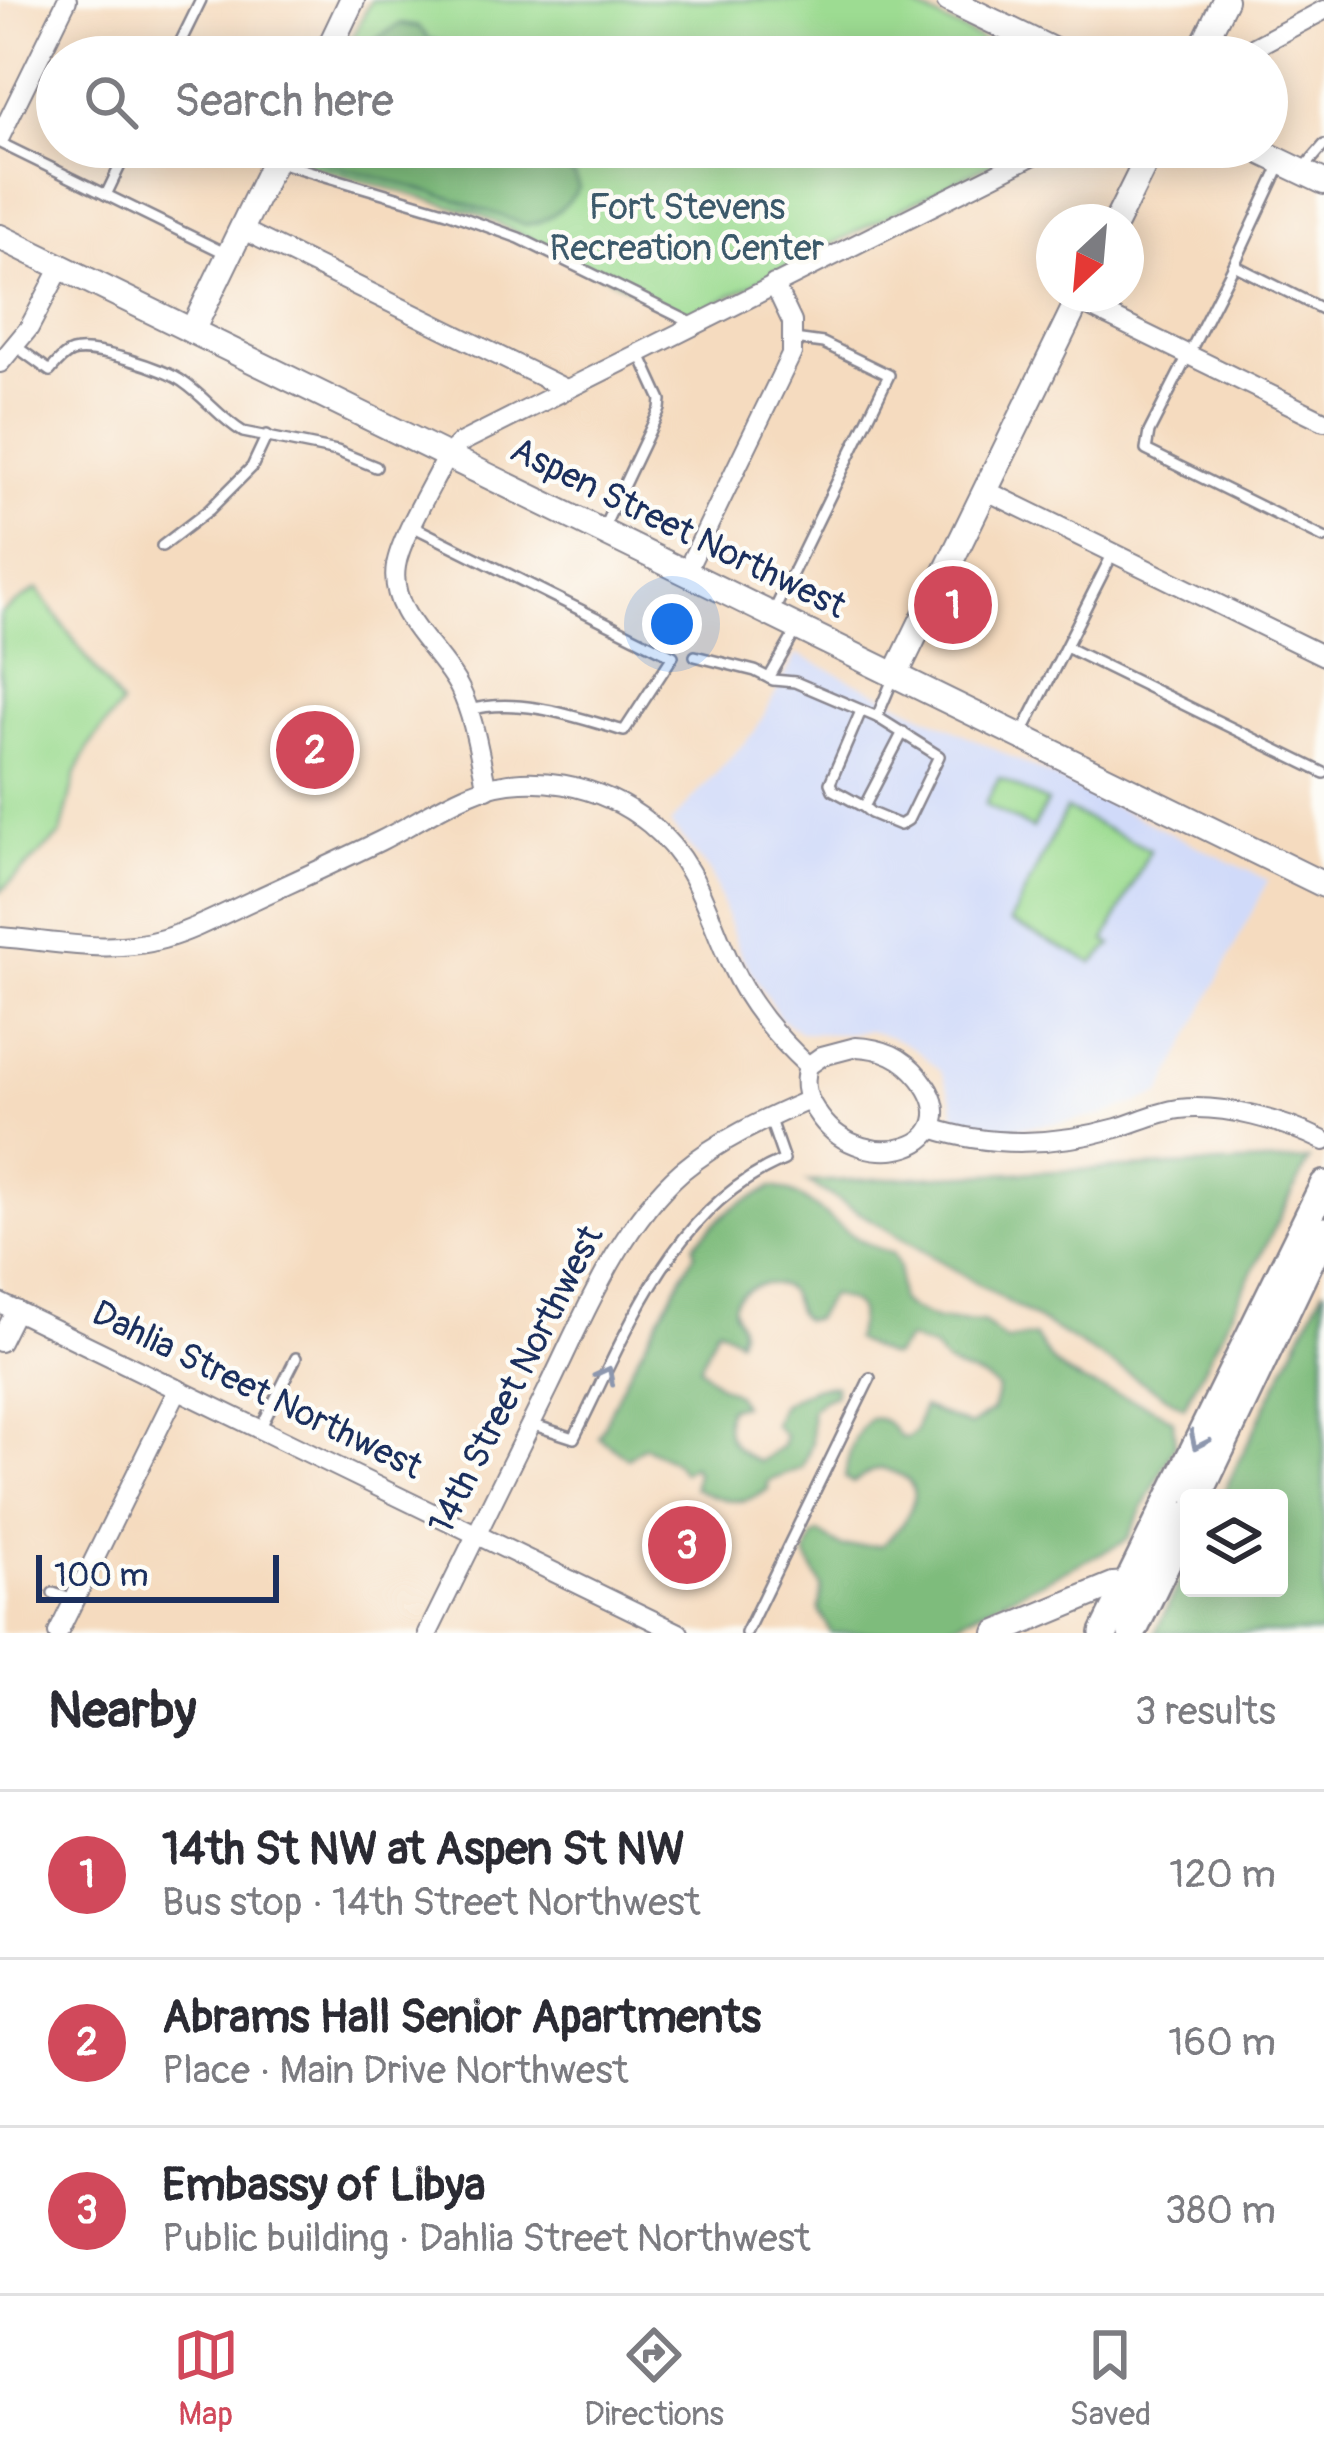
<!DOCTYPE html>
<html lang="en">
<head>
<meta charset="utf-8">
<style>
  body { margin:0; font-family:Pangolin,sans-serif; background:#f2f2f3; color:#2b2b33 }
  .controls { position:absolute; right:36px; bottom:36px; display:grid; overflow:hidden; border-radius:12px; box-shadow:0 6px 30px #0003 }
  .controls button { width:108px; height:108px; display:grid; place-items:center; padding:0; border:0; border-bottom:3px solid #e1e1e2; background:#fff; color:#2b2b33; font:60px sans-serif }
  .compass { position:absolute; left:1036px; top:204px; width:108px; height:108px; border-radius:50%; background:#fff; box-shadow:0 6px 30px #0003; rotate:206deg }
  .scale { position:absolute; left:36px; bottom:30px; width:243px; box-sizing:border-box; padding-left:12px; border:6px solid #1b2f5e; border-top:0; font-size:33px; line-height:42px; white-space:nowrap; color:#1b2f5e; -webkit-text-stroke:9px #fdfcf7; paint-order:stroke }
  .you { position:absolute; left:672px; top:624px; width:42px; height:42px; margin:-30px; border:9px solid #fff; border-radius:50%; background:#1a73e8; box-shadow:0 0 0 18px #1a73e833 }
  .badge { display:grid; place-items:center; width:78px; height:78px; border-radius:50%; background:#d1495b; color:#fff; font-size:39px; font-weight:700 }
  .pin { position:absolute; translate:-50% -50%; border:6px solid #fff; box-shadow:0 3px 12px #0006 }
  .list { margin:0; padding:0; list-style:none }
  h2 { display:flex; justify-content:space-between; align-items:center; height:156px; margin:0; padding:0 48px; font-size:51px }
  h2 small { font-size:39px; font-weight:400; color:#7c7c81 }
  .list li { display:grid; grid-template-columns:78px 1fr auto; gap:36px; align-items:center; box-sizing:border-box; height:168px; padding:0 48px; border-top:3px solid #e1e1e2 }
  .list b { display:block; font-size:45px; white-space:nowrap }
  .list p { margin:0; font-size:39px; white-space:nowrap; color:#7c7c81 }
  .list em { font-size:39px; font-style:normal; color:#7c7c81 }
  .icon { flex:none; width:66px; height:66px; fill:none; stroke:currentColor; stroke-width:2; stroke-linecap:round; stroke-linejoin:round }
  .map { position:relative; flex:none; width:1324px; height:1633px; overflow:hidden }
  .search { position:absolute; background:#fff; box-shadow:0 6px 30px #0003; left:36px; right:36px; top:36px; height:132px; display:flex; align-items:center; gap:30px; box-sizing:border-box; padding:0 42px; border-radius:66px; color:#7c7c81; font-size:45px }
  .sheet { height:660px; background:#fff }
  nav { display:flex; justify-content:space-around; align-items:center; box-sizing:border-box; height:168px; border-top:3px solid #e1e1e2; background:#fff; font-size:33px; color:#7c7c81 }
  nav a { display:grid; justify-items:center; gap:6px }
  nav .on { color:#d1495b }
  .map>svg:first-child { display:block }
  .built { fill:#d0daf9 }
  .green { fill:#9ddc92; stroke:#5c8678; stroke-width:3 }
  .forest { fill:#7ebc7c; stroke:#4c766d; stroke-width:3 }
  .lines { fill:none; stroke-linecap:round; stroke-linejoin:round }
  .lane-casing { stroke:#88858e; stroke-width:14 }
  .street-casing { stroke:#88858e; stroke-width:22 }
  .secondary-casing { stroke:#88858e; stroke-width:28 }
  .primary-casing { stroke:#88858e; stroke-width:32 }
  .lane { stroke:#fff; stroke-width:9 }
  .street { stroke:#fff; stroke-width:18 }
  .secondary { stroke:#fff; stroke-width:24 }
  .primary { stroke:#fff; stroke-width:27 }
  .oneway { stroke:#8d97ae }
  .labels { text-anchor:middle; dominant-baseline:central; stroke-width:9; stroke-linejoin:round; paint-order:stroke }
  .park-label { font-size:36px; fill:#3c5a6b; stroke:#fdfcf7 }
  .street-label { font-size:36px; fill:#1b2f5e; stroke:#fdfcf7 }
</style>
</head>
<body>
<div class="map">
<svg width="1324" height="1633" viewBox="0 0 1324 1633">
  <rect width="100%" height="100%" fill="#fdfcf7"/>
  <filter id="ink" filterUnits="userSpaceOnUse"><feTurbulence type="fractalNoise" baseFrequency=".00833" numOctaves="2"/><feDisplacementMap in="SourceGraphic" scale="24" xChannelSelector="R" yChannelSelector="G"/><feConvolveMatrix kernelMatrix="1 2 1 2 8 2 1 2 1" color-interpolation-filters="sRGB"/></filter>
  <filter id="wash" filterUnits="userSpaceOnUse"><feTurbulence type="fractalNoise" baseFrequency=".004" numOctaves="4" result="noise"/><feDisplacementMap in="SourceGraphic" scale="48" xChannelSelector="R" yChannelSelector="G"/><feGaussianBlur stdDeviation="2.7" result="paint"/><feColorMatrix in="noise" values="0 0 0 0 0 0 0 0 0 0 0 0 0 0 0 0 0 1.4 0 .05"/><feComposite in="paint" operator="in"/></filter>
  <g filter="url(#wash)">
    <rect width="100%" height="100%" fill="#f5dbbf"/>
    <path class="built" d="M797 654 1268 880 1161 1094 1101 1116 1051 1124 1004 1129 956 1121 952 1099 941 1072 917 1050 892 1037 867 1031 839 1034 801 1033 780 1018 740 953 711 873 670 824 755 731Z"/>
    <g class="green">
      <path d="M371 0H901L1016 57H343Z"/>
      <path d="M298 147H1023L689 317 477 213 292 160Z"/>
      <path d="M37 589 121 705 90 745 76 773 61 834 0 892V614Z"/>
      <path d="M999 778 1047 802 1033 829 985 805Z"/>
      <path d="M1066 809 1150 850 1105 941 1112 945 1093 963 1010 922Z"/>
    </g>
    <g class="forest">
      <path d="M400 24 419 27 429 39 454 45 475 57H356L359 50Z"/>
      <path d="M311 147H547V157L574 175 579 188C567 206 547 223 525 225L450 198 317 161 308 154Z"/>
      <path d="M1309 1160 1184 1407 808 1182Z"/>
      <path d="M772 1187C800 1190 825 1216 848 1232 861 1242 877 1248 893 1254L899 1267 900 1300 907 1307 937 1320 983 1322 1006 1341 1034 1336C1043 1346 1047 1358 1058 1367 1091 1393 1140 1395 1173 1420L1175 1445 1128 1538 1122 1543 934 1633H831L819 1610 822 1587 806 1555 813 1537 819 1533 842 1547 882 1545C901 1529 933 1489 898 1474 891 1471 886 1468 879 1469 869 1470 861 1478 853 1483L845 1478C847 1457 854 1434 870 1419 886 1416 891 1427 900 1437L908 1438 915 1431 923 1407 970 1426 992 1411 998 1389C980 1369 949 1377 935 1349L908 1339 893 1356H888L857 1341 854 1339C865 1310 861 1302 830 1295L814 1319 804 1320C794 1312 797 1306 791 1295 782 1280 761 1282 747 1290 743 1292 735 1298 734 1303 730 1318 746 1320 738 1339L717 1327 700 1367 717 1384 736 1394 742 1405 728 1408C721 1436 734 1451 759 1462L782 1446 785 1436 774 1424 781 1405C800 1395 813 1384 835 1386V1395L822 1400 811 1410 812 1442 802 1468 768 1481V1489C743 1509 721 1500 694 1488L696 1471 692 1466 683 1472 675 1463 644 1446 628 1458 599 1437 625 1379 695 1253 694 1245C708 1231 721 1215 738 1205 749 1198 761 1195 772 1187Z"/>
      <path d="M1324 1288V1633H1155L1189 1563V1588H1279V1498H1221Z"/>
    </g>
  </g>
  <g filter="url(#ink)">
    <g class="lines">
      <defs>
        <g id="lane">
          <path d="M173 57 201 0"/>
          <path d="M0 143 227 254"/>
          <path d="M275 161 447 212 519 238 694 324"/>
          <path d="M1282 162 1234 265 1149 432 1146 450 1324 538"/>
          <path d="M1305 167 1324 145"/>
          <path d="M106 195 129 147"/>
          <path d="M1234 265 1324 310"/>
          <path d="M14 345 50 371C56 364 63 355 72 352 92 345 166 369 183 382 205 397 220 418 243 432L337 451 376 467"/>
          <path d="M412 526 673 656 624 731C576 717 519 696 469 710"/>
          <path d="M604 527 660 409 661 400 639 352"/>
          <path d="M162 546 209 510 252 467 267 435"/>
          <path d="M773 613 889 375 823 343 794 339"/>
          <path d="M1066 647 1324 773"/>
          <path d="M695 656 755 671 773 680 795 682 877 717 939 756 908 820 900 825 871 813 864 807 903 732"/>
          <path d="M769 678 796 631"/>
          <path d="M861 711 830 783 833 790 864 807"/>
          <path d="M877 717 893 679"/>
          <path d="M1021 735 1113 553"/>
          <path d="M531 1424 574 1438C626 1336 670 1207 784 1160L769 1117"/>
          <path d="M260 1429 296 1358"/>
          <path d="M53 1593 74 1600"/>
          <path d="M746 1633 870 1378"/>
        </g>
        <g id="street">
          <path d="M1236 57 1324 10"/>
          <path d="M0 137 67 0"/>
          <path d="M241 229 566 389"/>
          <path d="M1078 301 1324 421"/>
          <path d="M0 363 29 328 61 267"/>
          <path d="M985 490 1324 656"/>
          <path d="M686 572 792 353V322L774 284"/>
          <path d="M487 789C479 755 475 720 460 689 441 649 388 616 396 566 400 538 434 483 447 455L460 443 1050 147"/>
          <path d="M0 937C55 941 108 955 163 939 195 930 225 913 256 899 297 880 339 861 380 841 410 826 438 807 469 794 528 769 601 784 650 824 698 864 706 912 731 965 749 1005 776 1036 808 1066"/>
          <path d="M856 1047C883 1048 903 1057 920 1078 975 1147 865 1179 820 1117 807 1099 802 1087 808 1066L822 1056Z"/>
          <path d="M932 1128C990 1148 1057 1145 1117 1128 1137 1122 1158 1112 1179 1109 1224 1104 1284 1121 1324 1141"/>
          <path d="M0 1303 679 1633"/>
          <path d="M0 1342 16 1310"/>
          <path d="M58 1633 178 1389"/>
          <path d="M428 1633C468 1551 509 1469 549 1387 584 1315 620 1225 682 1171 719 1140 765 1119 809 1100"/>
        </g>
        <g id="secondary">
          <path d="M949 0 1067 57"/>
          <path d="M325 57 352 0"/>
          <path d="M1197 57 1225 0"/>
          <path d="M1251 147 1324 182"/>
          <path d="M1116 222 1153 147"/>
          <path d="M0 237 1324 885"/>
          <path d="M192 331 281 147"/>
          <path d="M896 674 1081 294"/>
          <path d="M997 1633 1113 1585 1128 1584 1141 1588"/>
        </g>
        <g id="primary">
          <path d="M1197 1498 1324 1231"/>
          <path d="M1104 1633 1324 1185"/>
          <path d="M1132 1633 1189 1515"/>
        </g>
      </defs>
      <use href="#lane" class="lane-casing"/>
      <use href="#street" class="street-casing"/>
      <use href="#secondary" class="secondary-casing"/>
      <use href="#primary" class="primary-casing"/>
      <use href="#lane" class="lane"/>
      <use href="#street" class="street"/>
      <use href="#secondary" class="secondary"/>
      <use href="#primary" class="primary"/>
    </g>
    <defs><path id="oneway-chevron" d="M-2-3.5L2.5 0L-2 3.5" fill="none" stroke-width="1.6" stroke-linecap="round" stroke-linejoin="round" transform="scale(3)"/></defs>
    <g class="oneway">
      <use href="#oneway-chevron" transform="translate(606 1375) rotate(-63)"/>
      <use href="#oneway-chevron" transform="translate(1198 1441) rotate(116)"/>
    </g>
  </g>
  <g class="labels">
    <g class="park-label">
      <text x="687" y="207">Fort Stevens<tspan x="687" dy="41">Recreation Center</tspan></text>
    </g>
    <g class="street-label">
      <text transform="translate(678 528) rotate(26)">Aspen Street Northwest</text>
      <text transform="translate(516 1380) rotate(-63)">14th Street Northwest</text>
      <text transform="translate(257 1390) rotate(26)">Dahlia Street Northwest</text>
    </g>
  </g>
</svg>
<div class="controls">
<button><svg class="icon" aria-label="layers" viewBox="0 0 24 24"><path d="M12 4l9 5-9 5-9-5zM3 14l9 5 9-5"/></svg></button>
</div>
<svg class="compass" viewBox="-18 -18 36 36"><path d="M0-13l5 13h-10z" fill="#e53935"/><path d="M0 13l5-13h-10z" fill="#7c7c81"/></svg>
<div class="scale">100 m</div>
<div class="you"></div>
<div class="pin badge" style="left:953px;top:605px">1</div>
<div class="pin badge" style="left:315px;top:750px">2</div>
<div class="pin badge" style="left:687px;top:1545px">3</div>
<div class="search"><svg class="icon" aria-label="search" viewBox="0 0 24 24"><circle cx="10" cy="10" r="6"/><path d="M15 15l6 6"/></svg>Search here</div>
</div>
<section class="sheet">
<h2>Nearby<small>3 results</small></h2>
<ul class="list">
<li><span class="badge">1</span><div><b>14th St NW at Aspen St NW</b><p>Bus stop · 14th Street Northwest</p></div><em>120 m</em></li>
<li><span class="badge">2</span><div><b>Abrams Hall Senior Apartments</b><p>Place · Main Drive Northwest</p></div><em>160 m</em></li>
<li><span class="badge">3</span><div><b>Embassy of Libya</b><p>Public building · Dahlia Street Northwest</p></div><em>380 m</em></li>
</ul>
</section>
<nav>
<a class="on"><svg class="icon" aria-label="map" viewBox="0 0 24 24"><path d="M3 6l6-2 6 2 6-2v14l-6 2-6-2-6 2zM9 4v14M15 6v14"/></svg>Map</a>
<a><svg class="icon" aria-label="directions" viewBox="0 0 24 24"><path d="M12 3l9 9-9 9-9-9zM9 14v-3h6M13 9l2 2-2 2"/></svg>Directions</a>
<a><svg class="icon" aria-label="saved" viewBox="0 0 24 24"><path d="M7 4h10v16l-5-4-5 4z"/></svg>Saved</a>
</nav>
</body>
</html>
